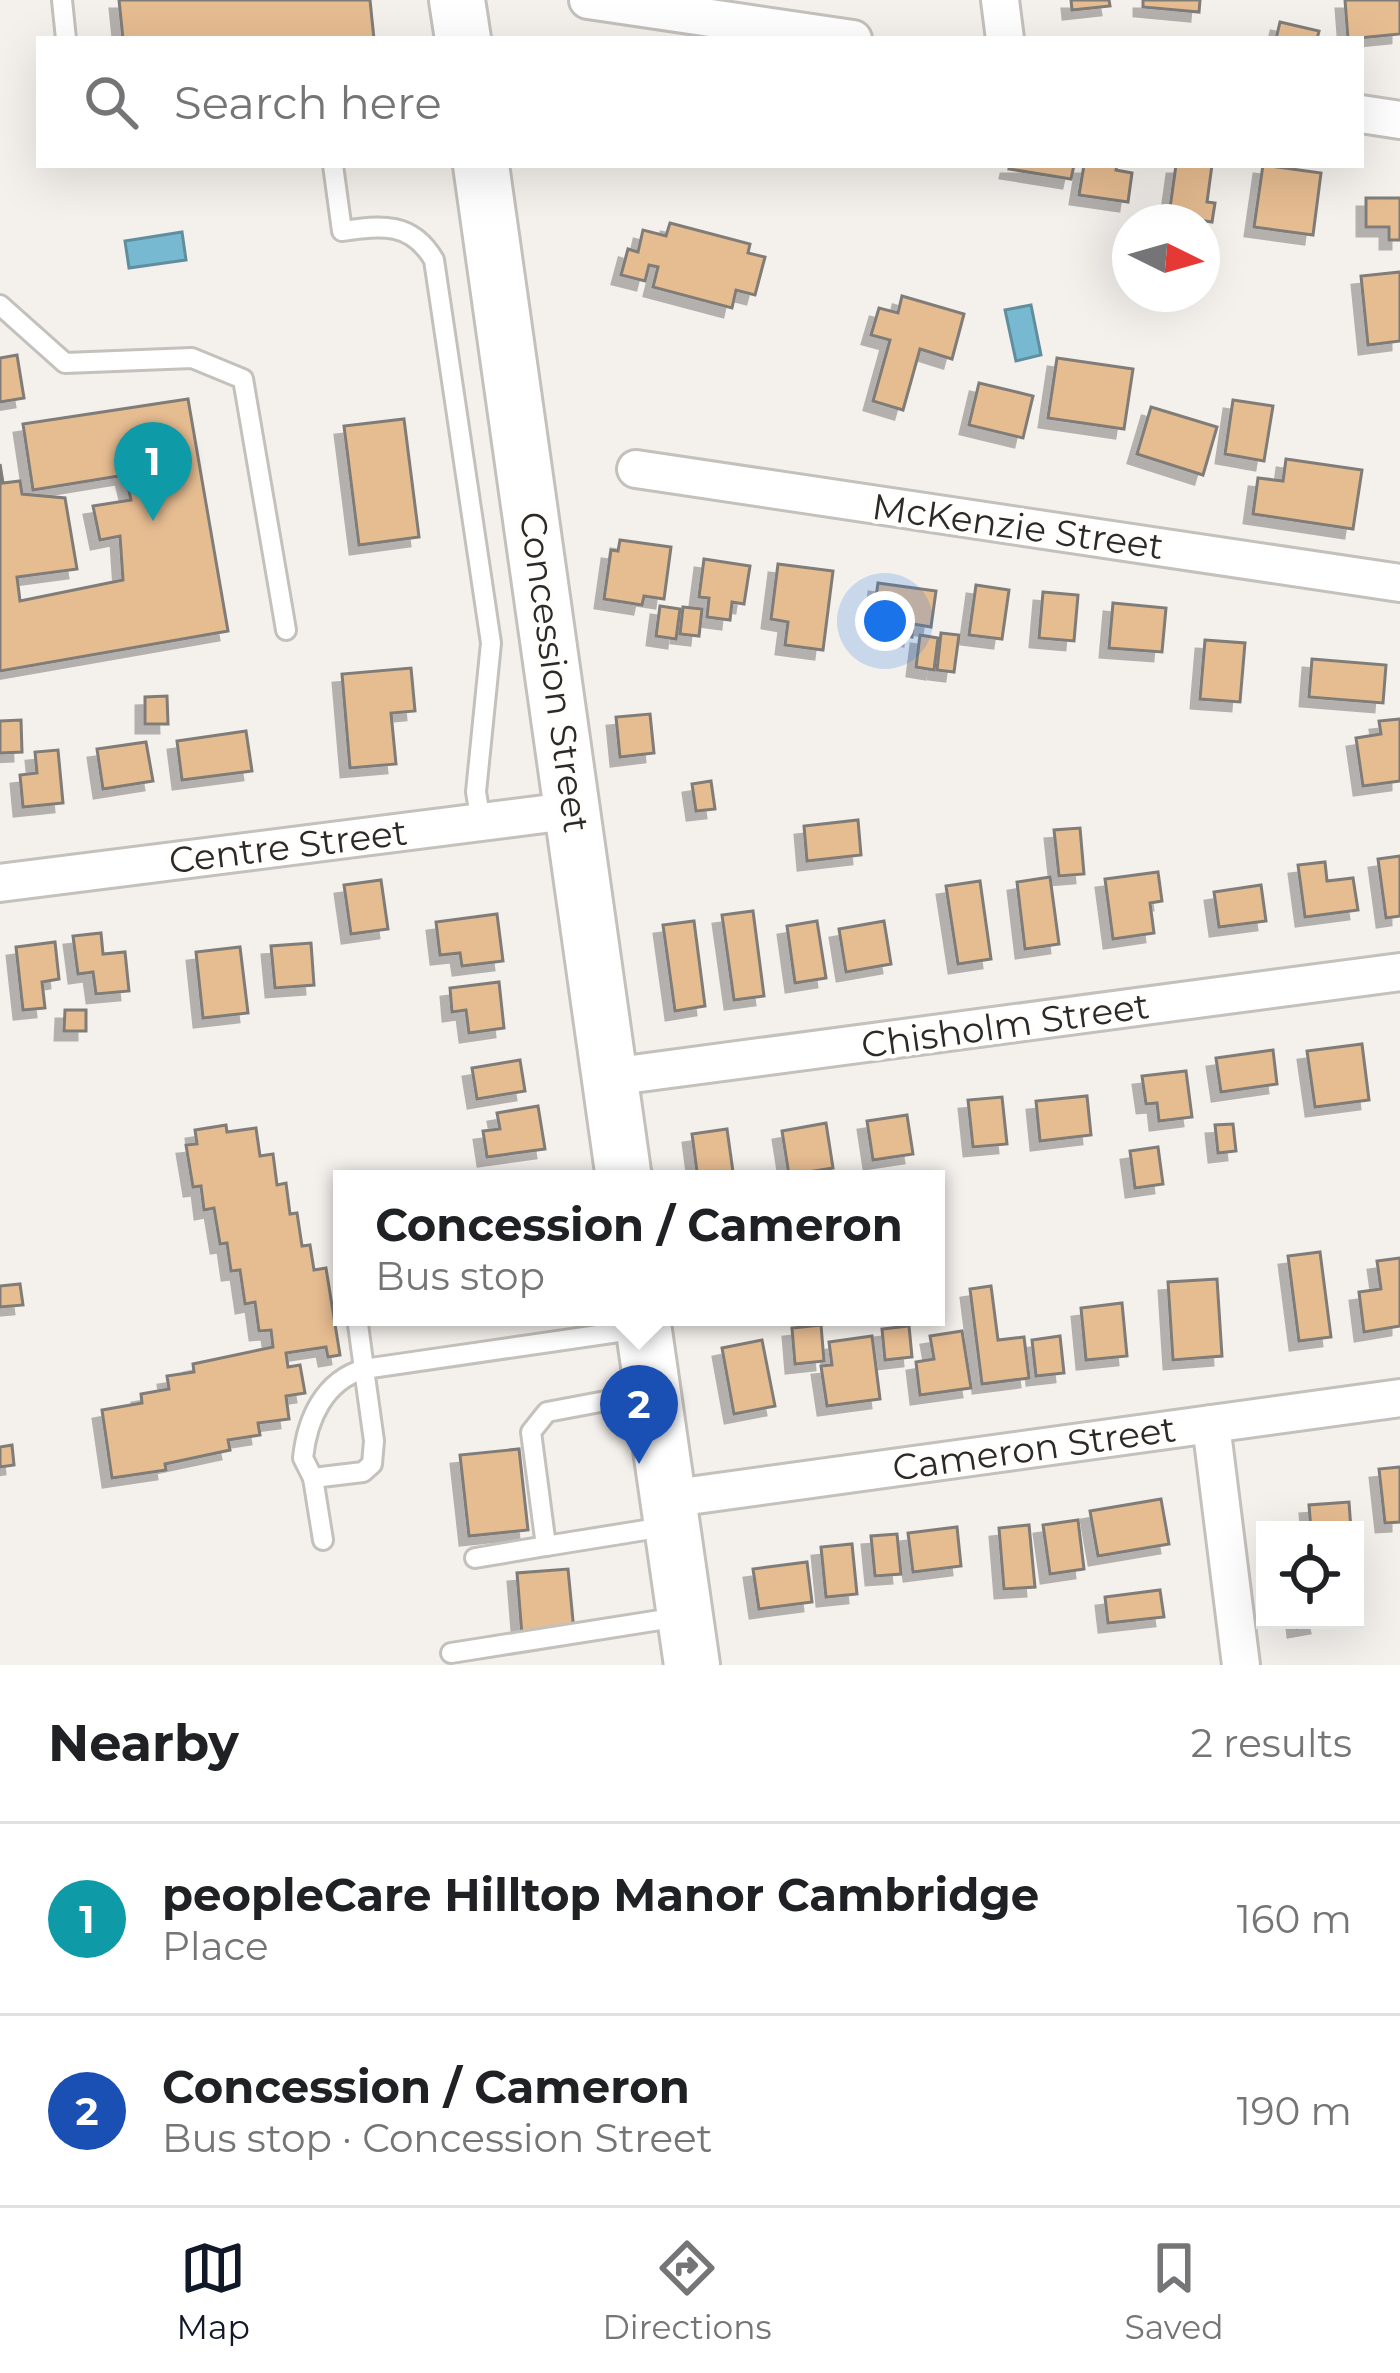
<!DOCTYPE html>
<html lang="en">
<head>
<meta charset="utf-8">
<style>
  body { margin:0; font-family:Montserrat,sans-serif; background:#f6f6f6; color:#202124 }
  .controls { position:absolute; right:36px; bottom:36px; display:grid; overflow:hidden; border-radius:0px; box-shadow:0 12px 48px #0002 }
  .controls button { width:108px; height:108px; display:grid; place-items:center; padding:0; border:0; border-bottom:3px solid #e0e0e0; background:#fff; color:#202124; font:60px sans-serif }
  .compass { position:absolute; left:1112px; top:204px; width:108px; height:108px; border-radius:50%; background:#fff; box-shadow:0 12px 48px #0002; rotate:95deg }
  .you { position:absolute; left:885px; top:621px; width:42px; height:42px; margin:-30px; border:9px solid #fff; border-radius:50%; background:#1a73e8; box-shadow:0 0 0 18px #1a73e833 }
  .badge { display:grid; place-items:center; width:78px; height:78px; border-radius:50%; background:#111827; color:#fff; font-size:39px; font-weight:700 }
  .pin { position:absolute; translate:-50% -99px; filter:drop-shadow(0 3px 6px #0008) }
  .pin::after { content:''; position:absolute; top:63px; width:42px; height:36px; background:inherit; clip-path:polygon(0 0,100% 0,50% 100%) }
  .popup { position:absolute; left:333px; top:1170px; width:612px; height:156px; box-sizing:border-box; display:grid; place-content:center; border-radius:0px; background:#fff; filter:drop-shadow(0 3px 9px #0005); font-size:39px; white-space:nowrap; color:#757577 }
  .popup b { font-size:45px; color:#202124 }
  .popup::after { content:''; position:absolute; left:50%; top:100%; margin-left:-24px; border:24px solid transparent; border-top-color:#fff }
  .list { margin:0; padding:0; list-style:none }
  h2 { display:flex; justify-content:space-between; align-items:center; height:156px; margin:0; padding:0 48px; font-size:51px }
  h2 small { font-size:39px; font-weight:400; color:#757577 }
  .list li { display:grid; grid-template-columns:78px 1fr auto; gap:36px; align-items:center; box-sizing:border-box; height:192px; padding:0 48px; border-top:3px solid #e0e0e0 }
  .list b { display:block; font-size:45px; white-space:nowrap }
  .list p { margin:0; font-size:39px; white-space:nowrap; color:#757577 }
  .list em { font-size:39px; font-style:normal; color:#757577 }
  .icon { flex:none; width:66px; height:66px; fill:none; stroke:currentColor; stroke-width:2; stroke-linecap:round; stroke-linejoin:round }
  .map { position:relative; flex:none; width:1400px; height:1665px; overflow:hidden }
  .search { position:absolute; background:#fff; box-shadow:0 12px 48px #0002; left:36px; right:36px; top:36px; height:132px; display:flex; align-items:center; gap:30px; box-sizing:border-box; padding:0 42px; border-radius:0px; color:#757577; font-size:45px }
  .sheet { height:540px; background:#fff }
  nav { display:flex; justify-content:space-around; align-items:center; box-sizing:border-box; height:168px; border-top:3px solid #e0e0e0; background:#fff; font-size:33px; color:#757577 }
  nav a { display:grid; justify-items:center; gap:6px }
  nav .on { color:#111827 }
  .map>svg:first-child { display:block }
  .water { fill:#78b9d2; stroke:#618e9f; stroke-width:3 }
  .building { fill:#e6bc91; stroke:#807d79; stroke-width:3; filter:url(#shadow) }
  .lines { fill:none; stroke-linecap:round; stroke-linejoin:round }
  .service-casing { stroke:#c4c0bc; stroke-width:24 }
  .minor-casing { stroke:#c4c0bc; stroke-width:42 }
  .secondary-casing { stroke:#c4c0bc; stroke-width:60 }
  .service { stroke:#fff; stroke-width:18 }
  .minor { stroke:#fff; stroke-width:36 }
  .secondary { stroke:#fff; stroke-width:54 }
  .labels { text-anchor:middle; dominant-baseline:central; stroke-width:9; stroke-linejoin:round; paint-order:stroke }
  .street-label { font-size:36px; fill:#2b2a28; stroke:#fffefd }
</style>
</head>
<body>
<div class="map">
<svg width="1400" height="1665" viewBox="0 0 1400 1665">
  <defs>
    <filter id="shadow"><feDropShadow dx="-9" dy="9" stdDeviation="0" flood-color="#0004"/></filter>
  </defs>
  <rect width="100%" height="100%" fill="#f4f0ec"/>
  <g class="water">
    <path d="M182 232 186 260 129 268 125 241Z"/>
    <path d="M1031 305 1041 355 1016 361 1005 310Z"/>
  </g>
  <g class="building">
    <path d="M119 0H370L374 39H123Z"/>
    <path d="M1071 0H1109L1110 6 1072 10Z"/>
    <path d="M1143 0H1200L1199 12 1143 7Z"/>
    <path d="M1345 0H1400V34L1348 39Z"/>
    <path d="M1280 22 1319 31 1317 39H1276Z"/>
    <path d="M1010 165H1074L1071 179 1009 169Z"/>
    <path d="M1084 165H1117L1116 170 1132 173 1128 202 1079 195Z"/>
    <path d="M1176 165H1212L1207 202 1215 203 1212 222 1205 221 1203 234 1202 222H1168Z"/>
    <path d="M1263 165 1321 173 1313 235 1254 227Z"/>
    <path d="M1366 198H1400V240H1389V227H1366Z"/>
    <path d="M670 223 750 244 748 253 765 257 755 295 736 290 732 308 653 287 658 267 649 265 645 281 621 275 628 249 638 252 643 230 666 236Z"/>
    <path d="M1400 272V341L1368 345 1361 276Z"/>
    <path d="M902 296 964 314 952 359 920 349 903 410 873 401 890 340 871 335 879 308 898 313Z"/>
    <path d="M17 355 24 398 0 402V358Z"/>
    <path d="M1057 358 1133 369 1124 429 1048 418Z"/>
    <path d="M979 383 1033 396 1023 438 969 425Z"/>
    <path d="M188 399 228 631 0 671V464L3 483 20 481 22 494 65 498 77 569 17 577 20 601 123 580 120 536 100 540 93 506 131 500 125 475 33 490 23 424Z"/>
    <path d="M1233 400 1273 406 1264 461 1225 454Z"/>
    <path d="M1151 407 1217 427 1203 475 1137 454Z"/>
    <path d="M404 419 419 537 359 545 344 426Z"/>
    <path d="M1286 459 1362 470 1353 529 1253 514 1258 478 1283 481Z"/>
    <path d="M620 540 671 547 664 599 644 596 642 605 604 599 611 550 618 551Z"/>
    <path d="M704 559 750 566 744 604 732 602 730 620 707 617 709 598 699 597Z"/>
    <path d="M778 564 833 571 823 650 785 645 788 622 771 619Z"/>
    <path d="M878 583 936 591 931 627 913 624 912 637 894 634 895 621 873 618Z"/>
    <path d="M976 585 1009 590 1002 639 969 635Z"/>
    <path d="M1043 592 1078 595 1074 641 1039 638Z"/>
    <path d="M1113 603 1166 608 1162 652 1109 648Z"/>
    <path d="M660 606 680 609 676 639 656 636Z"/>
    <path d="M683 607 702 609 699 636 680 634Z"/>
    <path d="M941 633 959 635 954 672 937 670Z"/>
    <path d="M920 635 938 638 934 670 916 667Z"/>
    <path d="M1205 640 1245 643 1240 702 1200 699Z"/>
    <path d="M1312 659 1386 665 1383 703 1309 697Z"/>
    <path d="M411 668 415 711 391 713 396 764 350 768 342 674Z"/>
    <path d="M167 696 168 724H145V697Z"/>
    <path d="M650 714 654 753 620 757 616 717Z"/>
    <path d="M1400 719V781L1363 786 1356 738 1381 734 1379 721Z"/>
    <path d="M21 720 22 752 0 753V721Z"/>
    <path d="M246 731 252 771 182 780 177 741Z"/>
    <path d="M146 742 153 781 103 789 97 749Z"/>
    <path d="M58 750 63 803 23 807 20 775 37 773 35 752Z"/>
    <path d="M711 781 715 809 696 811 692 784Z"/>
    <path d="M858 820 861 855 807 861 804 826Z"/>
    <path d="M1080 828 1084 874 1059 876 1054 830Z"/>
    <path d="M1400 856V916L1386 918 1378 859Z"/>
    <path d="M1325 862 1327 881 1353 878 1358 910 1305 917 1298 865Z"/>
    <path d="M1158 872 1162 901 1150 903 1154 933 1113 939 1105 879Z"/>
    <path d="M1050 877 1059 944 1025 949 1017 882Z"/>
    <path d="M381 880 388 929 351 934 344 885Z"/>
    <path d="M980 881 991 959 958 964 946 886Z"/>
    <path d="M1261 885 1266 921 1219 927 1214 892Z"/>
    <path d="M753 911 764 996 734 1000 722 915Z"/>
    <path d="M497 914 503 961 462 966 460 953 440 955 436 922Z"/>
    <path d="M694 921 705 1006 675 1011 663 925Z"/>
    <path d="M817 921 826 978 795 983 787 926Z"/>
    <path d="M884 921 891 964 846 972 839 929Z"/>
    <path d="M101 933 103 954 125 952 129 991 96 994 93 972 78 974 73 936Z"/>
    <path d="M55 942 59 979 42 982 45 1008 23 1010 16 947Z"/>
    <path d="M311 943 314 985 275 988 271 946Z"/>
    <path d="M240 947 248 1013 203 1018 196 952Z"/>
    <path d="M499 982 504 1028 469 1033 466 1010 452 1012 450 988Z"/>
    <path d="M65 1010H86V1031H64Z"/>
    <path d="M1362 1044 1369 1100 1315 1107 1307 1051Z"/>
    <path d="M1273 1050 1277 1084 1221 1092 1216 1058Z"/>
    <path d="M520 1060 525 1091 477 1099 472 1068Z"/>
    <path d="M1186 1071 1192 1117 1159 1121 1157 1103 1146 1104 1142 1076Z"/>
    <path d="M1087 1096 1091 1135 1040 1141 1036 1101Z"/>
    <path d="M1002 1097 1007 1144 973 1147 968 1100Z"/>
    <path d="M538 1106 545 1149 487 1157 483 1131 500 1129 497 1113Z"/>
    <path d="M907 1115 913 1154 873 1160 867 1121Z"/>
    <path d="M826 1123 833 1168 789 1175 782 1131Z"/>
    <path d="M1233 1124 1236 1151 1218 1153 1215 1125Z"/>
    <path d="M226 1125 227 1132 256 1128 260 1156 273 1154 277 1185 286 1183 290 1214 297 1213 302 1246 310 1245 314 1270 326 1268 340 1355 328 1357 326 1347 286 1353 288 1367 300 1365 305 1393 286 1396 289 1419 258 1423 260 1435 228 1440 230 1450 165 1464 166 1470 112 1478 102 1410 142 1403 141 1394 169 1389 167 1376 194 1372 193 1364 273 1347 271 1330 259 1331 255 1302 245 1304 240 1270 231 1271 227 1243 220 1244 214 1208 204 1210 201 1186 193 1187 186 1145 197 1144 195 1130Z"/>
    <path d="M727 1129 734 1179H698L692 1134Z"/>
    <path d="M1158 1147 1163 1184 1135 1188 1130 1151Z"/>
    <path d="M1320 1252 1331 1337 1299 1341 1288 1256Z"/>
    <path d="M1400 1258V1326L1364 1332 1359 1292 1381 1289 1377 1261Z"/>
    <path d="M1217 1279 1222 1356 1173 1360 1168 1282Z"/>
    <path d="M20 1284 23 1305 0 1307V1286Z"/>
    <path d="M991 1286 998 1340 1024 1337 1029 1378 982 1384 970 1289Z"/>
    <path d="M1122 1303 1127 1356 1086 1360 1081 1308Z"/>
    <path d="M821 1325 824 1361 795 1364 792 1328Z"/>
    <path d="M909 1326 912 1357 885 1360 882 1329Z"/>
    <path d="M962 1331 971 1388 920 1395 916 1362 934 1359 930 1336Z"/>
    <path d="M872 1336 880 1399 827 1406 821 1366 832 1365 829 1342Z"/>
    <path d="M1060 1336 1064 1373 1036 1376 1032 1340Z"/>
    <path d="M762 1340 775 1406 734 1414 722 1348Z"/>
    <path d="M12 1445 14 1465 0 1467V1447Z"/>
    <path d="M519 1449 528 1530 469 1536 460 1455Z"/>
    <path d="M1400 1467V1522L1385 1523 1379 1469Z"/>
    <path d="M1161 1499 1169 1544 1098 1556 1090 1511Z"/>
    <path d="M1349 1502 1351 1530H1311L1309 1505Z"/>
    <path d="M1078 1520 1084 1569 1050 1574 1043 1525Z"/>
    <path d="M1029 1525 1035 1587 1004 1589 999 1528Z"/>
    <path d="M957 1527 961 1566 913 1572 908 1533Z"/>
    <path d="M897 1534 901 1574 875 1576 871 1536Z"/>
    <path d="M852 1544 857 1594 826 1597 821 1547Z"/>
    <path d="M807 1562 812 1602 759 1609 753 1569Z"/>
    <path d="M568 1569 574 1631 522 1635 517 1573Z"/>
    <path d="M1160 1590 1164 1617 1108 1623 1105 1597Z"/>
    <path d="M1296 1620H1318L1319 1624 1297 1628Z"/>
  </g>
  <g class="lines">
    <defs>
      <g id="service">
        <path d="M62 0 66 39"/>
        <path d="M333 165 342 231C382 225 412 222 434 260L491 643 476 792 481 822"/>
        <path d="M0 305 65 363 192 358 243 379 286 630"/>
        <path d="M357 1317 364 1369C324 1381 307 1419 303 1458L313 1478 363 1472 372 1464 374 1441 364 1369 639 1329"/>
        <path d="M648 1393 547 1412 531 1432 546 1546 670 1526"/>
        <path d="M313 1478 323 1540"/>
        <path d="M475 1558 546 1546"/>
        <path d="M451 1653 679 1617"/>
      </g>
      <g id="minor">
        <path d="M588 0 853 39"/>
        <path d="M1000 0 1005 39"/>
        <path d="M1361 114 1400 120"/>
        <path d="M636 469 1400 583"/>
        <path d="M0 883 576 810"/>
        <path d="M610 1077 1400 972"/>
        <path d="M1211 1424 1241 1665"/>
        <path d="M667 1499 1400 1398"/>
      </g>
      <g id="secondary">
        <path d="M457 0 463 39"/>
        <path d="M481 165 624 1179"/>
        <path d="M642 1317 692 1665"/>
      </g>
    </defs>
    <use href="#service" class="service-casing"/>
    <use href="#minor" class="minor-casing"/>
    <use href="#secondary" class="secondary-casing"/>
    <use href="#service" class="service"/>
    <use href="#minor" class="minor"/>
    <use href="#secondary" class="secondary"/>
  </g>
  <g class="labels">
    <g class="street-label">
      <text transform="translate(1018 526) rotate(8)">McKenzie Street</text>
      <text transform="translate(555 672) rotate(82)">Concession Street</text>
      <text transform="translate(288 846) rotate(-7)">Centre Street</text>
      <text transform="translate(1005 1025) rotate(-8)">Chisholm Street</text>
      <text transform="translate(1034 1448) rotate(-8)">Cameron Street</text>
    </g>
  </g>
</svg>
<div class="controls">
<button><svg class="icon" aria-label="locate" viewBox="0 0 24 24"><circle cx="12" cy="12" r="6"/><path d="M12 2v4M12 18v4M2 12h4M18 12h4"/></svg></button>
</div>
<svg class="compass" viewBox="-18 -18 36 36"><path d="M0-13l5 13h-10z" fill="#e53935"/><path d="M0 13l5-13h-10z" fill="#757577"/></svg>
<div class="you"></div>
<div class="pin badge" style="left:153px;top:521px;background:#0f9aa8">1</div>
<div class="pin badge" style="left:639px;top:1464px;background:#1a4fb4">2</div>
<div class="popup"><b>Concession / Cameron</b>Bus stop</div>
<div class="search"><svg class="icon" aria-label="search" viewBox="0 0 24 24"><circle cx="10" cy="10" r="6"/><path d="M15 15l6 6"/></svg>Search here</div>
</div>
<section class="sheet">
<h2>Nearby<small>2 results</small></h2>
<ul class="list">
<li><span class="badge" style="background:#0f9aa8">1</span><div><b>peopleCare Hilltop Manor Cambridge</b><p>Place</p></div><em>160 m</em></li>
<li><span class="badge" style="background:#1a4fb4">2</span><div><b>Concession / Cameron</b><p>Bus stop · Concession Street</p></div><em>190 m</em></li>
</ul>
</section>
<nav>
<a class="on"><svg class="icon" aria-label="map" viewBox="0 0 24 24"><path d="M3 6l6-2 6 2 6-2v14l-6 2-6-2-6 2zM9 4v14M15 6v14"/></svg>Map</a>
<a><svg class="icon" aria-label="directions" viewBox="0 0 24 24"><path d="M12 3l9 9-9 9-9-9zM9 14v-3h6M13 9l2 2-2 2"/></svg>Directions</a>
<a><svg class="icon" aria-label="saved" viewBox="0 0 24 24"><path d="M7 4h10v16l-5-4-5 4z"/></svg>Saved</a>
</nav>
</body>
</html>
